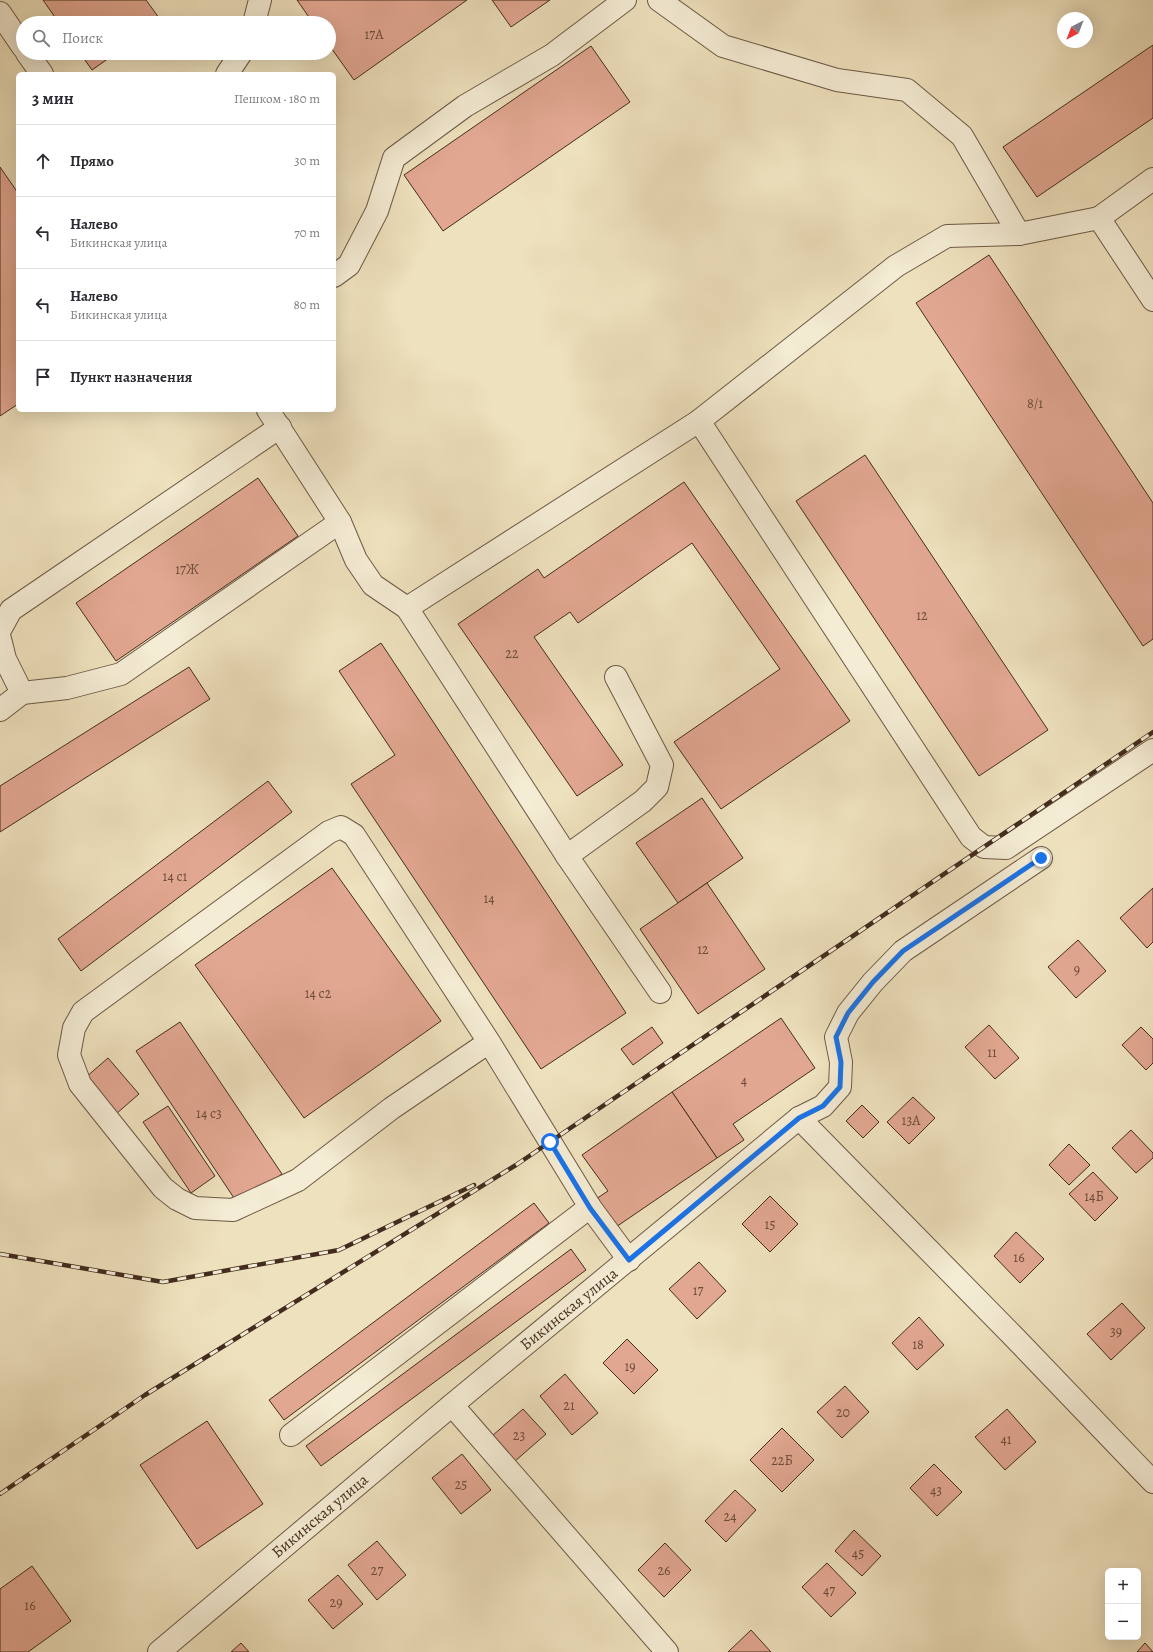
<!DOCTYPE html>
<html lang="ru">
<head>
<meta charset="utf-8">
<style>
  body { margin:0; font-family:Alegreya,serif; background:#f2f2f3; color:#2b2b33 }
  .controls { position:absolute; right:12px; bottom:12px; display:grid; overflow:hidden; border-radius:6px; box-shadow:0 4px 16px #0002 }
  .controls button { width:36px; height:36px; display:grid; place-items:center; padding:0; border:0; border-bottom:1px solid #e1e1e2; background:#fff; color:#2b2b33; font:20px sans-serif }
  .compass { position:absolute; left:1057px; top:12px; width:36px; height:36px; border-radius:50%; background:#fff; box-shadow:0 4px 16px #0002; rotate:222deg }
  .stop { position:absolute; width:12px; height:12px; margin:-9px; border:3px solid #1a73e8; border-radius:50%; background:#fff }
  .stop.end { background:#1a73e8; border-color:#fff; box-shadow:0 1px 4px #0008 }
  .list { margin:0; padding:0; list-style:none }
  h2 { display:flex; justify-content:space-between; align-items:center; height:52px; margin:0; padding:0 16px; font-size:17px }
  h2 small { font-size:13px; font-weight:400; color:#7c7c81 }
  .list li { display:grid; grid-template-columns:26px 1fr auto; gap:12px; align-items:center; box-sizing:border-box; height:72px; padding:0 16px; border-top:1px solid #e1e1e2 }
  .list b { display:block; font-size:15px; white-space:nowrap }
  .list p { margin:0; font-size:13px; white-space:nowrap; color:#7c7c81 }
  .list em { font-size:13px; font-style:normal; color:#7c7c81 }
  .icon { flex:none; width:22px; height:22px; fill:none; stroke:currentColor; stroke-width:2; stroke-linecap:round; stroke-linejoin:round }
  .map { position:relative; flex:none; width:1153px; height:1652px; overflow:hidden }
  .search { position:absolute; background:#fff; box-shadow:0 4px 16px #0002; left:16px; top:16px; width:320px; height:44px; display:flex; align-items:center; gap:10px; box-sizing:border-box; padding:0 14px; border-radius:22px; color:#7c7c81; font-size:15px }
  .panel { position:absolute; background:#fff; box-shadow:0 4px 16px #0002; left:16px; top:72px; width:320px; height:340px; border-radius:6px }
  .map>svg:first-child { display:block }
  .building { fill:#e2a791; stroke:#432c1e }
  .lines { fill:none; stroke-linecap:round; stroke-linejoin:round }
  .minor-casing { stroke:#6e5946; stroke-width:24 }
  .minor { stroke:#f4ecd4; stroke-width:22 }
  .rail-casing { stroke:#432c1e; stroke-width:4.5 }
  .rail { stroke:#f4ecd4; stroke-width:3; stroke-dasharray:9; stroke-linecap:butt }
  .route { stroke:#1a73e8; stroke-width:5 }
  .labels { text-anchor:middle; dominant-baseline:central; stroke-width:3; stroke-linejoin:round; paint-order:stroke }
  .number-label { font-size:14px; fill:#6b4b3b }
  .street-label { font-size:16px; fill:#432c1e; stroke:#f4ecd4 }
</style>
</head>
<body>
<div class="map">
<svg width="1153" height="1652" viewBox="0 0 1153 1652">
  <rect width="100%" height="100%" fill="#eee1bd"/>
  <filter id="stains"><feTurbulence type="fractalNoise" baseFrequency=".005" numOctaves="4"/><feColorMatrix values="0 0 0 0 .2 0 0 0 0 .09 0 0 0 0 .02 0 0 0 .5 -.17"/></filter>
  <radialGradient id="worn" r=".72"><stop offset=".6" stop-color="#630" stop-opacity="0"/><stop offset="1" stop-color="#630" stop-opacity=".3"/></radialGradient>
  <g class="building">
    <path d="M43 0H146L162 22 160 23H59Z"/>
    <path d="M297 0H467L354 80 329 45V23H313Z"/>
    <path d="M492 0H550L511 27Z"/>
    <path d="M1153 45V118L1037 197 1003 147Z"/>
    <path d="M591 46 630 102 443 231 404 175Z"/>
    <path d="M80 53H116L92 70Z"/>
    <path d="M0 167 18 193V404L0 416Z"/>
    <path d="M989 255 1153 503V639L1143 646 916 303Z"/>
    <path d="M865 455 1048 730 979 776 796 501Z"/>
    <path d="M258 478 298 536 116 661 76 603Z"/>
    <path d="M684 482 850 721 721 809 674 742 780 669 692 543 578 623 570 612 534 637 623 765 577 796 458 624 538 569 544 578Z"/>
    <path d="M381 643 626 1013 541 1069 351 784 395 755 339 671Z"/>
    <path d="M189 667 210 699 0 832V786Z"/>
    <path d="M268 781 292 812 81 971 58 939Z"/>
    <path d="M702 798 743 858 678 903 636 843Z"/>
    <path d="M332 868 441 1021 304 1118 195 965Z"/>
    <path d="M707 883 765 969 698 1014 640 929Z"/>
    <path d="M1153 888V942L1147 948 1120 918Z"/>
    <path d="M1078 940 1106 971 1076 998 1048 967Z"/>
    <path d="M781 1018 815 1068 733 1124 744 1140 717 1158 672 1092Z"/>
    <path d="M180 1022 282 1174 238 1204 136 1051Z"/>
    <path d="M989 1025 1019 1058 995 1079 965 1047Z"/>
    <path d="M652 1027 663 1043 633 1065 621 1049Z"/>
    <path d="M1141 1027 1153 1039V1063L1146 1070 1122 1045Z"/>
    <path d="M108 1058 139 1094 116 1114 85 1078Z"/>
    <path d="M672 1092 717 1158 613 1229 593 1201 608 1191 582 1155Z"/>
    <path d="M913 1097 935 1118 909 1144 887 1122Z"/>
    <path d="M862 1105 879 1122 863 1138 846 1121Z"/>
    <path d="M168 1106 215 1176 191 1193 143 1122Z"/>
    <path d="M1131 1130 1153 1153V1158L1136 1173 1112 1148Z"/>
    <path d="M1069 1144 1090 1165 1069 1185 1049 1165Z"/>
    <path d="M1093 1172 1118 1198 1095 1221 1069 1194Z"/>
    <path d="M770 1196 798 1224 770 1252 742 1224Z"/>
    <path d="M534 1203 549 1223 284 1420 269 1400Z"/>
    <path d="M1016 1232 1044 1259 1020 1283 994 1256Z"/>
    <path d="M571 1249 586 1270 321 1466 306 1446Z"/>
    <path d="M699 1262 726 1291 697 1319 669 1289Z"/>
    <path d="M1122 1303 1145 1328 1111 1360 1087 1334Z"/>
    <path d="M919 1317 944 1345 917 1370 892 1343Z"/>
    <path d="M627 1339 658 1370 634 1394 603 1363Z"/>
    <path d="M565 1374 598 1413 572 1435 540 1396Z"/>
    <path d="M845 1386 869 1412 842 1438 817 1412Z"/>
    <path d="M523 1409 546 1434 514 1462 492 1436Z"/>
    <path d="M1007 1409 1036 1442 1005 1470 975 1437Z"/>
    <path d="M207 1421 263 1504 197 1549 140 1465Z"/>
    <path d="M782 1428 814 1460 782 1492 750 1460Z"/>
    <path d="M462 1454 491 1490 461 1514 432 1478Z"/>
    <path d="M934 1464 962 1492 937 1516 910 1488Z"/>
    <path d="M735 1490 756 1510 726 1542 705 1521Z"/>
    <path d="M854 1530 881 1556 862 1576 835 1551Z"/>
    <path d="M377 1541 406 1575 377 1600 348 1565Z"/>
    <path d="M665 1543 691 1570 664 1597 638 1570Z"/>
    <path d="M827 1563 856 1593 831 1617 802 1587Z"/>
    <path d="M32 1566 71 1621 28 1652H0V1589Z"/>
    <path d="M338 1575 363 1604 333 1629 308 1600Z"/>
    <path d="M751 1630 771 1652H728Z"/>
    <path d="M241 1643 249 1652H231Z"/>
    <path d="M1145 1643 1153 1652H1137Z"/>
  </g>
  <g class="lines">
    <defs>
      <g id="minor">
        <path d="M659 0 723 46 837 80 907 90 962 136 1019 234"/>
        <path d="M0 13 23 47"/>
        <path d="M254 23 260 0"/>
        <path d="M27 53 42 74"/>
        <path d="M227 74 241 53"/>
        <path d="M1099 218 1153 179"/>
        <path d="M334 276 349 265 377 211 394 158 465 106 552 55 625 0"/>
        <path d="M1153 300 1099 218 1019 234 947 236 896 266 699 421 971 837 984 847 1006 848 1153 750"/>
        <path d="M268 410 340 522 356 560 373 585 407 608 567 856 660 992"/>
        <path d="M407 608 699 421"/>
        <path d="M0 630 11 610 280 427"/>
        <path d="M0 639 5 659 22 693 0 710"/>
        <path d="M22 693 67 688 121 674 340 522"/>
        <path d="M567 856 643 801 657 787 662 765 616 677"/>
        <path d="M489 1042 392 1108 298 1180 233 1210 195 1208 177 1199 163 1188 80 1084 69 1055 74 1028 83 1012 329 832 341 827 354 835 489 1042 590 1207 629 1260"/>
        <path d="M799 1118 1015 1338 1153 1482"/>
        <path d="M452 1405 667 1652"/>
        <path d="M291 1435 590 1207"/>
        <path d="M159 1652 452 1405 799 1118 823 1106 840 1087 841 1062 836 1037 848 1013 873 982 903 951 1041 858"/>
      </g>
    </defs>
    <use href="#minor" class="minor-casing"/>
    <use href="#minor" class="minor"/>
    <defs>
      <g id="rail">
        <path d="M0 1254 163 1282 339 1250 474 1185"/>
        <path d="M0 1494 145 1395 516 1165 1153 732"/>
      </g>
    </defs>
    <use href="#rail" class="rail-casing"/>
    <use href="#rail" class="rail"/>
  </g>
  <g class="lines">
    <path class="route" d="M550 1142 590 1208 629 1260 799 1118 823 1106 840 1087 841 1062 836 1037 848 1013 873 982 903 951 1041 858"/>
  </g>
  <g class="labels">
    <g class="number-label">
      <text x="374" y="34">17А</text>
      <text x="1035" y="403">8/1</text>
      <text x="187" y="569">17Ж</text>
      <text x="922" y="615">12</text>
      <text x="512" y="653">22</text>
      <text x="175" y="876">14 с1</text>
      <text x="489" y="898">14</text>
      <text x="703" y="949">12</text>
      <text x="1077" y="969">9</text>
      <text x="318" y="993">14 с2</text>
      <text x="992" y="1052">11</text>
      <text x="744" y="1080">4</text>
      <text x="209" y="1113">14 с3</text>
      <text x="911" y="1120">13А</text>
      <text x="1094" y="1196">14Б</text>
      <text x="770" y="1224">15</text>
      <text x="1019" y="1257">16</text>
      <text x="698" y="1290">17</text>
      <text x="1116" y="1331">39</text>
      <text x="918" y="1344">18</text>
      <text x="630" y="1366">19</text>
      <text x="569" y="1405">21</text>
      <text x="843" y="1412">20</text>
      <text x="519" y="1435">23</text>
      <text x="1006" y="1439">41</text>
      <text x="782" y="1460">22Б</text>
      <text x="461" y="1484">25</text>
      <text x="936" y="1490">43</text>
      <text x="730" y="1516">24</text>
      <text x="858" y="1553">45</text>
      <text x="377" y="1570">27</text>
      <text x="664" y="1570">26</text>
      <text x="829" y="1590">47</text>
      <text x="336" y="1602">29</text>
      <text x="30" y="1605">16</text>
    </g>
    <g class="street-label">
      <text transform="translate(569 1309) rotate(-39)">Бикинская улица</text>
      <text transform="translate(320 1516) rotate(-40)">Бикинская улица</text>
    </g>
  </g>
  <rect width="100%" height="100%" filter="url(#stains)"/>
  <rect width="100%" height="100%" fill="url(#worn)"/>
</svg>
<div class="controls">
<button>+</button>
<button>−</button>
</div>
<svg class="compass" viewBox="-18 -18 36 36"><path d="M0-13l5 13h-10z" fill="#e53935"/><path d="M0 13l5-13h-10z" fill="#7c7c81"/></svg>
<div class="stop" style="left:550px;top:1142px"></div>
<div class="stop end" style="left:1041px;top:858px"></div>
<div class="search"><svg class="icon" aria-label="search" viewBox="0 0 24 24"><circle cx="10" cy="10" r="6"/><path d="M15 15l6 6"/></svg>Поиск</div>
<section class="panel">
<h2>3 мин<small>Пешком · 180 m</small></h2>
<ul class="list">
<li><svg class="icon" aria-label="ahead" viewBox="0 0 24 24"><path d="M12 20V5M6 11l6-6 6 6"/></svg><div><b>Прямо</b></div><em>30 m</em></li>
<li><svg class="icon" aria-label="left" viewBox="0 0 24 24"><path d="M17 20v-9H6M10 6l-5 5 5 5"/></svg><div><b>Налево</b><p>Бикинская улица</p></div><em>70 m</em></li>
<li><svg class="icon" aria-label="left" viewBox="0 0 24 24"><path d="M17 20v-9H6M10 6l-5 5 5 5"/></svg><div><b>Налево</b><p>Бикинская улица</p></div><em>80 m</em></li>
<li><svg class="icon" aria-label="arrive" viewBox="0 0 24 24"><path d="M6 21V4h12l-3 4 3 4H6"/></svg><div><b>Пункт назначения</b></div></li>
</ul>
</section>
</div>
</body>
</html>
